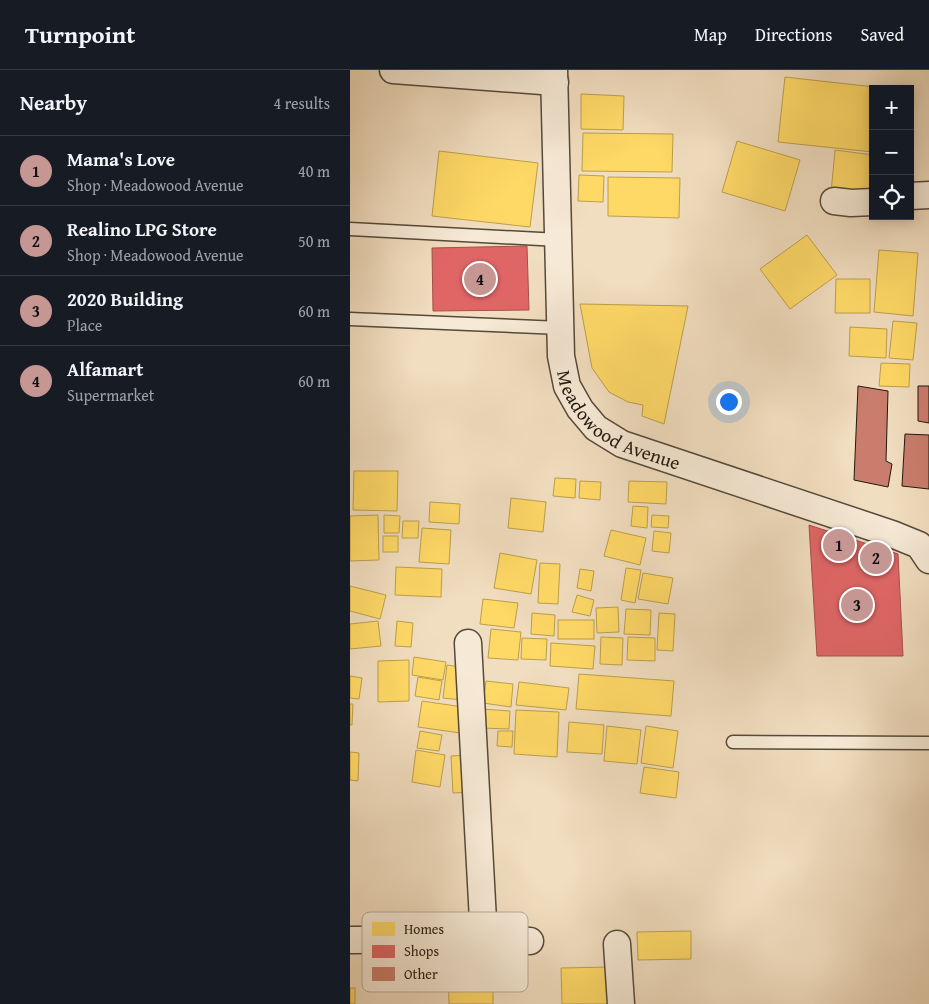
<!DOCTYPE html>
<html lang="en">
<head>
<meta charset="utf-8">
<style>
  body { margin:0; font-family:"Gentium Book Plus",serif; background:#242831; color:#f1f3f6 }
  .controls { position:absolute; right:15px; top:15px; display:grid; overflow:hidden; border-radius:0px; box-shadow:0 2px 12px #0003 }
  .controls button { width:45px; height:45px; display:grid; place-items:center; padding:0; border:0; border-bottom:1px solid #363941; background:#171b24; color:#f1f3f6; font:25px sans-serif }
  .you { position:absolute; left:378px; top:331px; width:18px; height:18px; margin:-12px; border:4px solid #fff; border-radius:50%; background:#1a73e8; box-shadow:0 0 0 8px #1a73e833 }
  .badge { display:grid; place-items:center; width:32px; height:32px; border-radius:50%; background:#c59692; color:#111; font-size:16px; font-weight:700 }
  .pin { position:absolute; translate:-50% -50%; border:2px solid #fff; box-shadow:0 1px 5px #0006 }
  .list { margin:0; padding:0; list-style:none }
  h2 { display:flex; justify-content:space-between; align-items:center; height:65px; margin:0; padding:0 20px; font-size:21px }
  h2 small { font-size:16px; font-weight:400; color:#9ea1a6 }
  .list li { display:grid; grid-template-columns:32px 1fr auto; gap:15px; align-items:center; box-sizing:border-box; height:70px; padding:0 20px; border-top:1px solid #363941 }
  .list b { display:block; font-size:19px; white-space:nowrap }
  .list p { margin:0; font-size:16px; white-space:nowrap; color:#9ea1a6 }
  .list em { font-size:16px; font-style:normal; color:#9ea1a6 }
  .icon { flex:none; width:28px; height:28px; fill:none; stroke:currentColor; stroke-width:2; stroke-linecap:round; stroke-linejoin:round }
  .map { position:relative; flex:none; width:579px; height:934px; overflow:hidden }
  header { display:flex; align-items:center; gap:30px; box-sizing:border-box; height:70px; padding:0 25px; background:#171b24; border-bottom:1px solid #363941 }
  header strong { font-size:24px }
  nav { display:flex; gap:28px; margin-inline-start:auto; font-size:18px }
  main { display:flex }
  aside { flex:1; background:#171b24 }
  .map>svg:first-child { display:block }
  .homes { fill:#ffd966; stroke:#bc9f4b }
  .shops { fill:#e06666; stroke:#a74f4b }
  .building { fill:#ca7d6d; stroke:#21190d }
  .lines { fill:none; stroke-linecap:round; stroke-linejoin:round }
  .service-casing { stroke:#554a3a; stroke-width:15 }
  .minor-casing { stroke:#554a3a; stroke-width:29 }
  .service { stroke:#f6e9d5; stroke-width:12 }
  .minor { stroke:#f6e9d5; stroke-width:26 }
  .labels { text-anchor:middle; dominant-baseline:central; stroke-width:5; stroke-linejoin:round; paint-order:stroke }
  .street-label { font-size:19px; fill:#21190d; stroke:#f6e9d5 }
  .key { fill:#f6e9d5; stroke:#b6ab99; stroke-width:1 }
  .key-label { font-size:14px; fill:#21190d }
</style>
</head>
<body>
<header>
<strong>Turnpoint</strong>
<nav><a>Map</a><a>Directions</a><a>Saved</a></nav>
</header>
<main>
<aside>
<h2>Nearby<small>4 results</small></h2>
<ul class="list">
<li><span class="badge">1</span><div><b>Mama's Love</b><p>Shop · Meadowood Avenue</p></div><em>40 m</em></li>
<li><span class="badge">2</span><div><b>Realino LPG Store</b><p>Shop · Meadowood Avenue</p></div><em>50 m</em></li>
<li><span class="badge">3</span><div><b>2020 Building</b><p>Place</p></div><em>60 m</em></li>
<li><span class="badge">4</span><div><b>Alfamart</b><p>Supermarket</p></div><em>60 m</em></li>
</ul>
</aside>
<div class="map">
<svg width="579" height="934" viewBox="0 0 579 934">
  <rect width="100%" height="100%" fill="#f1ddbf"/>
  <filter id="stains"><feTurbulence type="fractalNoise" baseFrequency=".004" numOctaves="4"/><feColorMatrix values="0 0 0 0 .2 0 0 0 0 .09 0 0 0 0 .02 0 0 0 .5 -.17"/></filter>
  <radialGradient id="worn" r=".72"><stop offset=".6" stop-color="#630" stop-opacity="0"/><stop offset="1" stop-color="#630" stop-opacity=".3"/></radialGradient>
  <g class="homes">
    <path d="M435 7 533 18 523 19V82L428 72Z"/>
    <path d="M231 24 274 26 273 60 231 59Z"/>
    <path d="M233 63 323 64 322 102 232 101Z"/>
    <path d="M387 71 450 90 435 141 372 122Z"/>
    <path d="M485 80 523 85V128L481 123Z"/>
    <path d="M89 81 188 93 180 157 82 146Z"/>
    <path d="M229 105 254 106 253 132 228 131Z"/>
    <path d="M258 107 330 108 329 148 258 146Z"/>
    <path d="M457 165 487 205 440 239 410 199Z"/>
    <path d="M529 180 568 183 563 246 524 242Z"/>
    <path d="M486 209H520V243H485Z"/>
    <path d="M230 234 338 236 314 354 292 346 293 335 278 332 259 322 242 298Z"/>
    <path d="M543 251 567 253 563 290 539 288Z"/>
    <path d="M500 257 537 259 536 288 499 286Z"/>
    <path d="M531 293 560 294 559 317 529 316Z"/>
    <path d="M4 401H48L47 441 3 440Z"/>
    <path d="M205 408 226 409 225 428 203 426Z"/>
    <path d="M230 411 251 412 250 430 229 428Z"/>
    <path d="M279 411 317 412 316 434 278 432Z"/>
    <path d="M161 428 196 432 193 462 158 458Z"/>
    <path d="M80 432 110 434 109 454 79 452Z"/>
    <path d="M283 436 298 437 297 458 281 456Z"/>
    <path d="M28 445 29 490 0 491V446Z"/>
    <path d="M34 445 50 446 49 463H34Z"/>
    <path d="M302 445 319 446 318 458 301 457Z"/>
    <path d="M53 451H69L68 468H52Z"/>
    <path d="M72 458 101 460 99 494 69 492Z"/>
    <path d="M261 460 296 468 290 495 254 486Z"/>
    <path d="M304 461 321 463 319 483 302 481Z"/>
    <rect x="33" y="466" width="15" height="16"/>
    <path d="M150 483 187 490 181 524 144 518Z"/>
    <path d="M190 493 210 494 208 534 188 533Z"/>
    <path d="M46 497 92 499 91 527 45 525Z"/>
    <path d="M276 498 291 500 285 533 271 530Z"/>
    <path d="M230 499 244 501 241 521 227 518Z"/>
    <path d="M293 503 323 508 318 534 288 529Z"/>
    <path d="M0 516 36 525 30 549 0 541Z"/>
    <path d="M227 525 244 530 240 546 222 542Z"/>
    <path d="M133 529 168 533 164 558 130 554Z"/>
    <path d="M268 537 269 562 247 563 246 538Z"/>
    <path d="M276 539 301 540 300 565 274 564Z"/>
    <path d="M182 543 205 545 204 566 181 564Z"/>
    <path d="M309 543 325 544 323 581 307 580Z"/>
    <rect x="208" y="550" width="36" height="19"/>
    <path d="M28 551 31 576 0 579V554Z"/>
    <path d="M47 551 63 553 61 577 45 576Z"/>
    <path d="M141 559 171 562 168 590 138 588Z"/>
    <path d="M251 567 273 568 272 595 250 594Z"/>
    <path d="M278 567 305 568V591L277 590Z"/>
    <path d="M172 568 197 569 196 590 171 589Z"/>
    <path d="M201 573 245 576 243 599 200 596Z"/>
    <path d="M64 587 96 592 93 610 62 605Z"/>
    <path d="M59 590V631L28 632V591Z"/>
    <path d="M97 595 117 598 112 630 93 628Z"/>
    <path d="M229 604 324 611 321 646 226 639Z"/>
    <path d="M0 606 12 608 9 629 0 628Z"/>
    <path d="M68 607 92 611 89 630 65 626Z"/>
    <path d="M136 611 163 614 161 637 133 633Z"/>
    <path d="M169 612 219 618 216 640 166 635Z"/>
    <path d="M72 631 113 637 110 663 68 657Z"/>
    <path d="M0 634H3L2 655H0Z"/>
    <path d="M131 639 160 641 159 659 131 658Z"/>
    <path d="M166 640 209 642 207 687 164 684Z"/>
    <path d="M219 652 254 655 252 684 217 682Z"/>
    <path d="M257 656 291 660 287 694 254 691Z"/>
    <path d="M296 656 328 661 323 698 291 693Z"/>
    <path d="M70 661 92 665 89 681 67 678Z"/>
    <path d="M148 661H163L162 677 147 676Z"/>
    <path d="M66 680 95 685 90 717 62 712Z"/>
    <path d="M0 682 9 683 8 711 0 710Z"/>
    <path d="M120 685 122 722 103 723 101 686Z"/>
    <path d="M294 697 329 702 326 728 290 723Z"/>
    <path d="M341 861V889L288 890 287 862Z"/>
    <path d="M143 897V934H99L98 898Z"/>
    <path d="M261 897 262 934H212L211 898Z"/>
    <rect x="0" y="918" width="5" height="16"/>
  </g>
  <g class="shops">
    <path d="M177 176 179 240 83 241 82 178Z"/>
    <path d="M459 455 548 484 553 586H467Z"/>
  </g>
  <g class="building">
    <path d="M508 316 538 321 536 391 542 394 538 417 504 410Z"/>
    <path d="M568 316H579V353L568 351Z"/>
    <path d="M555 364 579 365V419L552 416Z"/>
  </g>
  <g class="lines">
    <defs>
      <g id="service">
        <path d="M0 159 209 170"/>
        <path d="M0 249 211 258"/>
        <path d="M383 672 579 673"/>
      </g>
      <g id="minor">
        <path d="M43 0 205 12"/>
        <path id="s1" d="M204 0 211 286 217 316 230 339 246 358 272 374 542 464 569 475 579 490"/>
        <path d="M560 126 579 125"/>
        <path d="M484 131 501 133 523 132"/>
        <path d="M118 573 134 869"/>
        <path d="M0 870 134 869 180 871"/>
        <path d="M267 874 271 934"/>
      </g>
    </defs>
    <use href="#service" class="service-casing"/>
    <use href="#minor" class="minor-casing"/>
    <use href="#service" class="service"/>
    <use href="#minor" class="minor"/>
  </g>
  <g class="labels">
    <g class="street-label">
      <text stroke="none"><textPath href="#s1" startOffset="380">Meadowood Avenue</textPath></text>
    </g>
  </g>
  <rect x="12" y="842" width="166" height="80" rx="8" class="key"/>
  <rect x="22" y="852" width="23" height="14" fill="#ffd966"/>
  <rect x="22" y="875" width="23" height="13" fill="#e06666"/>
  <rect x="22" y="897" width="23" height="14" fill="#ca7d6d"/>
  <g class="key-label">
    <text x="54" y="864">Homes</text>
    <text x="54" y="886">Shops</text>
    <text x="54" y="909">Other</text>
  </g>
  <rect width="100%" height="100%" filter="url(#stains)"/>
  <rect width="100%" height="100%" fill="url(#worn)"/>
</svg>
<div class="controls">
<button>+</button>
<button>−</button>
<button><svg class="icon" aria-label="locate" viewBox="0 0 24 24"><circle cx="12" cy="12" r="6"/><path d="M12 2v4M12 18v4M2 12h4M18 12h4"/></svg></button>
</div>
<div class="you"></div>
<div class="pin badge" style="left:489px;top:475px">1</div>
<div class="pin badge" style="left:526px;top:488px">2</div>
<div class="pin badge" style="left:507px;top:535px">3</div>
<div class="pin badge" style="left:130px;top:209px">4</div>
</div>
</main>
</body>
</html>
